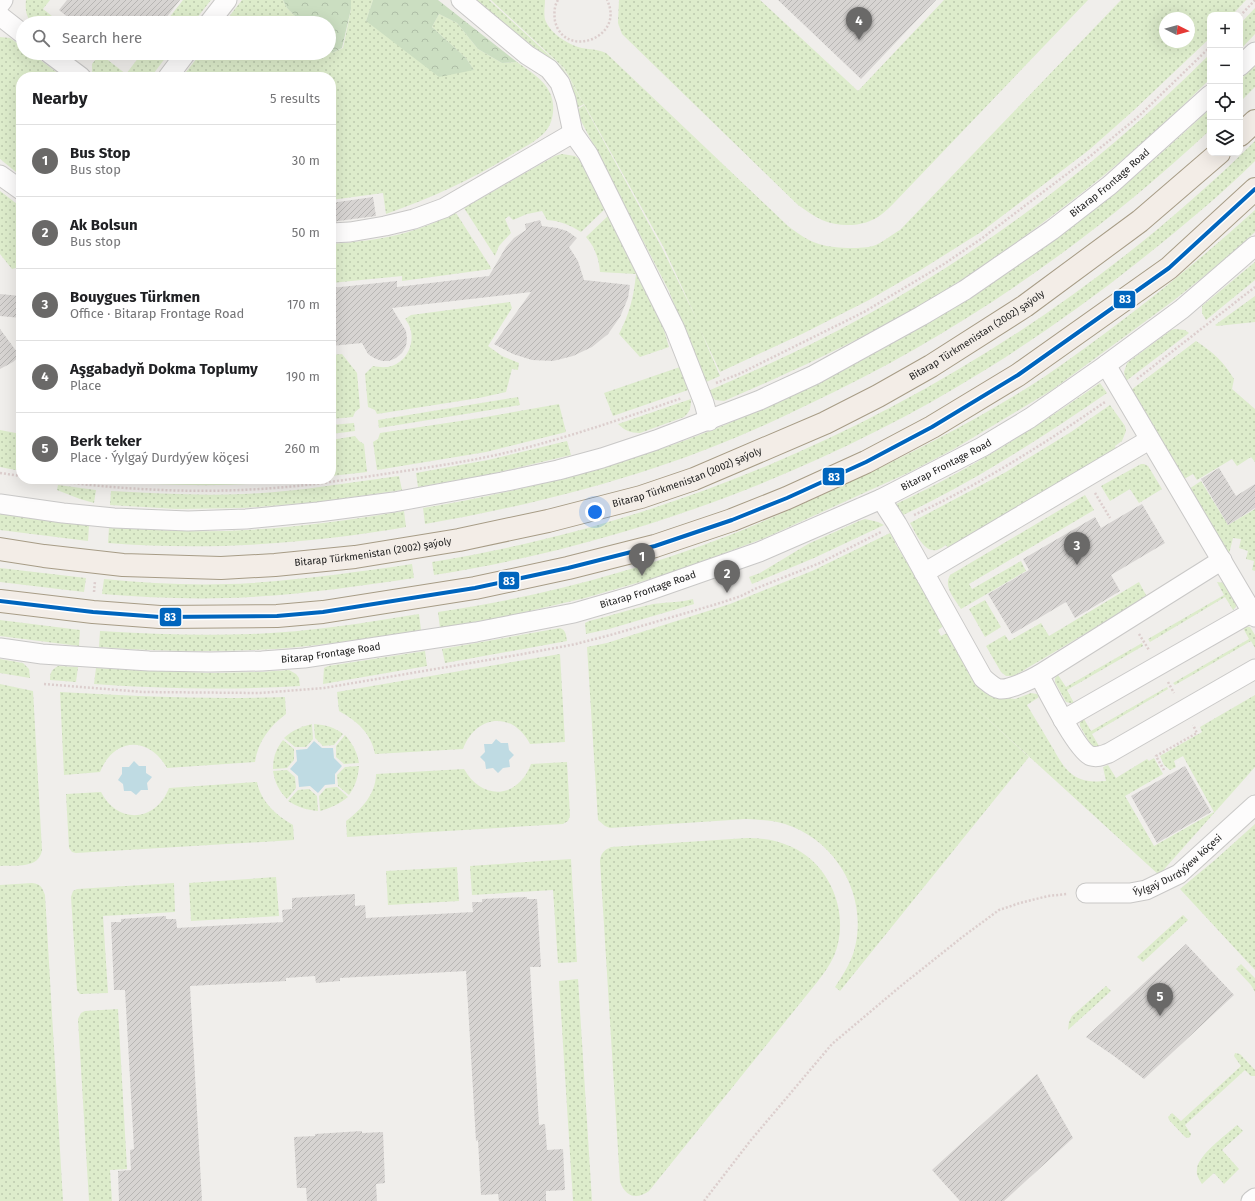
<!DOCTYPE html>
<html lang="en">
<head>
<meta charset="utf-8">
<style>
  body { margin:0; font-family:"Fira Sans",sans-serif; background:#f6f6f6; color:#202124 }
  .controls { position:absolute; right:12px; top:12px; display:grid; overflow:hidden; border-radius:8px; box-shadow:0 4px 16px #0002 }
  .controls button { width:36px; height:36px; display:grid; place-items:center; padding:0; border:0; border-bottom:1px solid #e0e0e0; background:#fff; color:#202124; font:20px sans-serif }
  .compass { position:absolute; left:1159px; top:12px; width:36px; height:36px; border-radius:50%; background:#fff; box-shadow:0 4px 16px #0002; rotate:96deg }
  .you { position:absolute; left:595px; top:512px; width:14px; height:14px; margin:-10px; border:3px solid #fff; border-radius:50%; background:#1a73e8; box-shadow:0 0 0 6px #1a73e833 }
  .badge { display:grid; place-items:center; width:26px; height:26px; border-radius:50%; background:#6a6968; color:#fff; font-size:13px; font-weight:700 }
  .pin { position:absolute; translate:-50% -33px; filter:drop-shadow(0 1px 2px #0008) }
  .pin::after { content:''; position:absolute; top:21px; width:14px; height:12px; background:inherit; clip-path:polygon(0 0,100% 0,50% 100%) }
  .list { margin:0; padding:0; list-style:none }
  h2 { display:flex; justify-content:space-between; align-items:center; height:52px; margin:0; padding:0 16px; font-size:17px }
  h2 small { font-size:13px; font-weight:400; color:#757577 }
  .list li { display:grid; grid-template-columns:26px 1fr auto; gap:12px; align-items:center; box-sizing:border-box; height:72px; padding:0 16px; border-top:1px solid #e0e0e0 }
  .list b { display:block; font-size:15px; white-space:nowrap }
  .list p { margin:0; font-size:13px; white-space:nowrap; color:#757577 }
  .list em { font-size:13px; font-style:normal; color:#757577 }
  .icon { flex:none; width:22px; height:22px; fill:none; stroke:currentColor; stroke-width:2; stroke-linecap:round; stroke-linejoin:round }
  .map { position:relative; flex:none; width:1255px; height:1201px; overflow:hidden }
  .search { position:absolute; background:#fff; box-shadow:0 4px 16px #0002; left:16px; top:16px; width:320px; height:44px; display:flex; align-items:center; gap:10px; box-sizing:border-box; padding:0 14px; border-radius:22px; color:#757577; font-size:15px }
  .panel { position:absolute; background:#fff; box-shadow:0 4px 16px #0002; left:16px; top:72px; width:320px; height:412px; border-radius:16px }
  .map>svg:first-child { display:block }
  .grass { fill:url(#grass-dots); fill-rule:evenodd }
  .forest { fill:url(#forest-crowns) }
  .water { fill:#bfdbe3 }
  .building { fill:url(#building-hatch) }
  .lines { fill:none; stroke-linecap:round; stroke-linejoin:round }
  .minor-casing { stroke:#c9c8c7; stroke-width:21 }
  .major-casing { stroke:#a79c86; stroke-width:24 }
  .path { stroke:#dccecd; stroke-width:2.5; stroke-dasharray:2 2; stroke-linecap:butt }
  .minor { stroke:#fdfcfc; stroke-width:19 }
  .major { stroke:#f3ede7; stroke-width:22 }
  .bus-1-casing { stroke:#fff; stroke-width:7 }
  .bus-1 { stroke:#0065bd; stroke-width:4 }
  .labels { text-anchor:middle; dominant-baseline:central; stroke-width:4; stroke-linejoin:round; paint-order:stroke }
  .street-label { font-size:10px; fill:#222; stroke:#fff }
  .line-badge { stroke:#fff; stroke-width:1.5 }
  .badge-label { font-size:11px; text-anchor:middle; font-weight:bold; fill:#fff }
</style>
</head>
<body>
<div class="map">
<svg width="1255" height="1201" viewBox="0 0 1255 1201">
  <defs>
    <pattern id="grass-dots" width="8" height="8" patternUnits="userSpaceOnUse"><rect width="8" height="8" fill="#ddeccb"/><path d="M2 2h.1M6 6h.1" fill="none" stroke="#bdcaae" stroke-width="1.8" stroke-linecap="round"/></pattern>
    <pattern id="forest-crowns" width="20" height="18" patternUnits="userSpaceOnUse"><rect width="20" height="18" fill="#cbdec1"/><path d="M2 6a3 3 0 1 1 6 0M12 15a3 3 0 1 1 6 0" fill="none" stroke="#aebea6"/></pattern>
    <pattern id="building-hatch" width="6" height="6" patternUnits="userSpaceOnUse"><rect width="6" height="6" fill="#d7d4d2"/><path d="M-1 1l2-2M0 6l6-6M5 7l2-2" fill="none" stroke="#b8b6b4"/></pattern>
  </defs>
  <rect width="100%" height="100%" fill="#f0eeeb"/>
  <g class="grass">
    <path d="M26 0H50L43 9 61 23H31C26 15 25 9 26 0Z"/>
    <path d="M183 0H211L193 23H165Z"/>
    <path d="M242 0H283L287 8 302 23H224Z"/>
    <path d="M351 0H373L366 21 474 70 466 58 432 27 439 14 457 23 478 49 502 63 517 62C529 71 544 79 550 93 555 103 554 119 548 128 541 139 526 146 516 152 474 179 434 197 386 214L383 193 331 200V77H182L201 53H329V50L332 53 343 48 351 9Z"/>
    <path d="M473 0H489L563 68 584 104 577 108 571 85 557 65Z"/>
    <path d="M491 0H545C545 6 543 16 546 22 551 33 566 43 578 47 588 50 595 48 606 53L788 226C810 243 821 247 848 248 855 248 865 248 873 246 882 243 891 235 900 230L1121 0H1246L1232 15H1210V38L1134 110 1089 150 981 232 919 271 869 300 802 334 720 372 700 329 720 376 704 383 669 291 578 115 577 110 584 105 662 248 698 322 664 248 564 68ZM1165 18H1189V42H1165Z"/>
    <path d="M619 0H760L858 91 944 0H1088L893 204C890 207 886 211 882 214 866 227 841 228 822 220 813 216 806 210 798 205L622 34 618 23Z"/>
    <path d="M1255 8V34L1240 50V24Z"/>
    <path d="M0 37 10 38 23 47V53H31L63 77H21V176L0 159Z"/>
    <path d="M142 53H169L151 77H99L92 72V64L100 54 126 74Z"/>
    <path d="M1210 54V79C1192 97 1174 114 1155 131 1105 177 1049 219 993 259 910 317 817 361 724 401L715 400 708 391C761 368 815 344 865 316 992 246 1108 156 1210 54Z"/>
    <path d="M1255 65V87L1240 102V80Z"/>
    <path d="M1210 109V130C1088 244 956 335 805 406 758 429 709 450 660 466 583 492 505 510 425 524L423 508C501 495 579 476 654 451 703 435 750 415 796 393 910 339 1018 272 1116 192 1148 166 1179 137 1210 109Z"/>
    <path d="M1255 141V161C1219 197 1178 230 1138 262 1089 301 1038 337 985 370 820 473 625 545 434 575L432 562C741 512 1032 361 1255 141Z"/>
    <path d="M562 154 575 156 579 159 606 208 581 232C570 225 561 221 547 220L542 211 527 214 513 220 509 216 505 219 511 233 499 246 495 256 464 208 555 156Z"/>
    <path d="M0 191 21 207V263L16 268 12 269 0 254Z"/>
    <path d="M1255 210V232L1228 257 1173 301 1052 390 954 449 910 472 767 537 671 573 585 598 508 616 440 628 438 612C535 598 633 572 725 537 768 520 810 501 852 481 918 450 983 417 1044 377 1117 327 1189 270 1255 210Z"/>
    <path d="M456 213 490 266 491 269 402 281V276L331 283V244C355 242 378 240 401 234 420 229 439 221 456 213Z"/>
    <path d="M610 214 662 323 669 347 640 357 619 334C629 315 634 296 636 274L600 272C599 259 595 247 586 237Z"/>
    <path d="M1255 262V280L1206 320 1202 313V306Z"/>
    <path d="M1255 296V322L1217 326 1215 325Z"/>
    <path d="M510 302 512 308 488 346 502 356 519 363 518 370 512 369 506 392 479 398 377 414 375 410 368 407 365 374 373 366C379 367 385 368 392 366 411 359 418 334 405 319L411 315Z"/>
    <path d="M1175 329 1185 330 1189 333 1126 381 1124 372 1127 363 1171 330Z"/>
    <path d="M1196 341C1214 353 1223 361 1234 379L1232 389 1255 409V462L1251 457 1237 466 1232 459 1197 480 1193 474 1184 479 1131 390Z"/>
    <path d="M342 354 357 373 360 408 355 412 353 417 331 419V355Z"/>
    <path d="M680 367 688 390 613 416 604 393Z"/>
    <path d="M1100 383 1107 393C1041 438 974 482 901 516L896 504C968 471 1035 428 1100 383Z"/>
    <path d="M518 397 520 405 379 428 378 420Z"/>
    <path d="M691 399C691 407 690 412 684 417L640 433C630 433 624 430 618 424Z"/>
    <path d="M559 404 566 432 486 452 377 470 373 442 378 439 380 433 480 418Z"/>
    <path d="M1110 405 1125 426 1126 431 1122 441 1115 446 1116 449 948 548 946 545C943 547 940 549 937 550 923 553 915 531 910 523L1006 472 1071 432Z"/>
    <path d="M354 423 355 431 331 434V425Z"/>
    <path d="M0 430 21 434V471L0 467Z"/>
    <path d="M355 436 359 441 364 444 367 472 331 476V440Z"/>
    <path d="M567 441 571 455 491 474 418 487 416 473 488 460Z"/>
    <path d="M1141 464H1144L1148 466 1162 489 1139 503 1130 489 1110 501 1101 486Z"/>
    <path d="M399 476 402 490 318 502 244 508 177 509 110 505 111 491C155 493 198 496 242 494 295 492 347 483 399 476Z"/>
    <path d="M151 479H308C255 486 203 486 150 484Z"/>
    <path d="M1201 481 1228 525 1255 509V571L1252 570 1254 561 1246 559 1248 551 1239 548 1241 539 1233 538 1229 554 1189 489Z"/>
    <path d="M58 485 96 490 94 503 80 499 57 490Z"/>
    <path d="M1085 495 1094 510 969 584 972 589 1021 561 1026 571 961 609C955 599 943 587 950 575Z"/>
    <path d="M404 511 406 527C307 544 208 551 108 543L109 527C155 530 201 533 246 530 299 527 352 520 404 511Z"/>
    <path d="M0 514 89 525 88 541 0 530Z"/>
    <path d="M865 519 878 522 884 525 814 558 752 584 749 577 760 573 808 544 859 521Z"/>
    <path d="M890 533 895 542V543L945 625 938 630 941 636 949 632 997 697 1015 699 1031 693 1037 694 1039 697 1027 705C1035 718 1043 732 1051 745 1057 755 1063 768 1073 775 1083 782 1095 782 1106 781L1103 767 1108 765 1116 778 1147 759 1149 761 1154 758 1163 774 1125 796 1154 846 1214 812 1183 756 1174 761 1176 767 1170 770 1164 765 1160 756 1202 732 1200 727 1255 695V767L1159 875 954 688 1029 757 840 991 835 987C843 975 850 964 854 951 869 898 838 841 785 824 772 820 759 820 746 819L610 828 605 826 598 820 587 647 607 643 730 604 812 571Z"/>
    <path d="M412 564 414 578C360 586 305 594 251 597 202 600 152 598 102 594L104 579C153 584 203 586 252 583 306 579 359 572 412 564Z"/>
    <path d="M0 568 86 578 84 592 0 582Z"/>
    <path d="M1139 582 1147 597 1014 676H1006L1001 672 986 646 1005 635 1009 641 1041 623 1049 636Z"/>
    <path d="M1217 582 1225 583 1236 603V607L1233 610 1225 597 1150 642 1148 639 1224 595Z"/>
    <path d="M693 599 694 604 609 629 586 634 585 623 589 621C610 616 631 609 653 604 666 602 679 603 693 599Z"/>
    <path d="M985 600 1001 627 985 637 969 609Z"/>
    <path d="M419 614 421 630C366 639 309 648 253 650 201 652 150 651 99 647L100 631C151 634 201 636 252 634 308 632 364 623 419 614Z"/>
    <path d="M0 620 80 630 79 646 0 636Z"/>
    <path d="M1242 626 1250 627 1255 635V648L1251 641 1175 685 1173 683 1249 639Z"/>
    <path d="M560 628C566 630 566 635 567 641L445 663 442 649Z"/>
    <path d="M1142 643 1143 646 1067 690 1074 703H1070L1066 702 1055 682V678L1058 675 1066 687Z"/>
    <path d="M425 651 427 666 323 684 324 668 328 666Z"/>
    <path d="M560 654 565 742 530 744C513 711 476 714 463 749L375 754C371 733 357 721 339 711L337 692Z"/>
    <path d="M0 659 23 663 29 669 30 678 0 673Z"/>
    <path d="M58 666 78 667 76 682 50 680C50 673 51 670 58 666Z"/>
    <path d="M96 668 210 673 260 672 289 670 296 674 299 678 300 686C232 690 163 689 94 684Z"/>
    <path d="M0 684 33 691 42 850C39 869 16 865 0 866Z"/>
    <path d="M1167 687 1168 689 1092 734 1099 746 1095 747 1091 745 1080 726V722L1084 719 1091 731Z"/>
    <path d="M60 692C135 696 210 700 285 697L286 714C270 726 258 741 255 762L167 768C149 736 114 737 100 772L64 775Z"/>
    <path d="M312 724 313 739 306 747H295L284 738C293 730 300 727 312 724Z"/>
    <path d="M314 724C326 725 334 727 343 734L334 745 323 746 315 738Z"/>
    <path d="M345 735C353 744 357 752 359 763L344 764 336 757V746Z"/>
    <path d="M283 740 294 749V760L287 768 273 769C273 757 276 749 283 740Z"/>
    <path d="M567 762 570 816 568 821 563 824 347 837 346 821C361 810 376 794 376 774L464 769C482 801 518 799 531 764Z"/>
    <path d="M359 766C358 777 356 785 349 795L338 786 337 775 345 767Z"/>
    <path d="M287 770 295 777 296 788 287 799C279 791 275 783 273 771Z"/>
    <path d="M257 782C261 802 276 815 293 825L294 840 76 853 72 852 69 848 66 794 101 792C118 825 156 822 169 788Z"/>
    <path d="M337 787 348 797C339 804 331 808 320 811L319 796 326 788Z"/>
    <path d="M309 789 317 796 318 811C306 810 298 807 288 801L298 790Z"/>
    <path d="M1255 824V970L1180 889 1215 860Z"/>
    <path d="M747 838C763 838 777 840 792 847 831 865 851 915 834 956 830 965 824 973 818 981L649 1191C636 1200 626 1197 620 1182L600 861C601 853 604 850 611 847Z"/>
    <path d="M571 859 577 962 558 963 553 890 472 895 470 866Z"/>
    <path d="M457 867 459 901 388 905 386 871Z"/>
    <path d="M276 877 279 916 191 921 189 883Z"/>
    <path d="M32 883C41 884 42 887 45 895L63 1201H0V885Z"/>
    <path d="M174 883 175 912 103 916 108 993 80 994 77 990 71 897 73 891 77 889Z"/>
    <path d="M1183 915 1188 920 1143 962 1137 957Z"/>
    <path d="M1241 964 1255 978V992L1251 985 1236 969Z"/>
    <path d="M578 979 592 1201H573L559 981Z"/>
    <path d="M1106 986 1111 991 1068 1030 1069 1022 1072 1016Z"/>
    <path d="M118 1009 127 1169 110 1170 112 1201H89L78 1019 81 1013 85 1011Z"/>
    <path d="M1235 1053 1240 1054 1255 1070V1076H1251L1245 1070 1185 1125 1191 1134 1190 1137 1188 1138 1185 1137 1169 1120 1168 1117 1172 1113 1181 1121 1241 1066 1234 1056Z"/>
    <path d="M1237 1125 1243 1131 1222 1150 1239 1169 1224 1184 1214 1173 1202 1184C1199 1179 1196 1175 1197 1169 1198 1155 1226 1135 1237 1125Z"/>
  </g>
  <g class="forest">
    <path d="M283 0H351V9L342 48 332 53 329 50V23H302L287 8Z"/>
    <path d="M373 0H438L517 62 502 63 478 49 457 23 439 14 432 27 466 58 474 70 439 77 366 21Z"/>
  </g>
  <g class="water">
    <path d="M496 739 501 743H508L509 750 514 755 509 760 510 767 503 768 498 773 493 768 486 769 485 762 480 757 485 752 484 744H492Z"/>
    <path d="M314 741 322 748H333L334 758 342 766 335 774V784L325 785 318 793 310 786 299 787 298 776 290 769 297 761 296 750 307 749Z"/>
    <path d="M134 761 139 766H146V773L152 777 147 783 148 790H141L136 795 131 791H124L123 784 118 780 122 774V767H129Z"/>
  </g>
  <g class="building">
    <path d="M67 0H180L162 23H75L59 10Z"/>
    <path d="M778 0H936L861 79Z"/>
    <path d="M373 197 376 216 331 222V203Z"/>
    <path d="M540 220 542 226 557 228 567 231 577 238 569 247 578 261 584 280 630 285 628 298 620 317 608 334 592 347 573 356 553 361 532 360 513 354 494 344 531 292 392 308 406 331 407 339 406 346 402 353 396 358 389 361H382L374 358 368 354 362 343 331 346V288L397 281V287L489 276 506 247 514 238 526 230 525 224Z"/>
    <path d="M0 294 21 296V318L0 316Z"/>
    <path d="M0 329 20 356 13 362 0 369Z"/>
    <path d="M1219 468 1236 496 1255 484V508L1228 525 1201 479Z"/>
    <path d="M1142 504 1165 543 1111 575 1120 591 1075 618 1066 602 1012 634 988 594 1029 570 1023 559 1095 517 1101 528Z"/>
    <path d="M1185 766 1211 812 1157 843 1131 796Z"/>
    <path d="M355 894V906L365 905 366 918 473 912 472 902H482V899L527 897V899H537L541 967H530L539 1125 545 1124 547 1150 563 1149 565 1190 546 1191V1201H499L498 1194 481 1195 478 1140 476 1141 466 971 340 978V981L316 983 315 976 286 978V981L190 986 202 1201H119L118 1171 131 1170 130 1150 134 1149 125 990H114L111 922H121V919L166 916V919H176L177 928 283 922 282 910 292 909V898Z"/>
    <path d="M1186 944 1234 995 1144 1079 1114 1056 1086 1037Z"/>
    <path d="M1037 1074 1073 1138 1004 1201H960L932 1170Z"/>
    <path d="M362 1131V1133L383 1132 385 1183 376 1184 377 1201H307L306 1188H297L294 1137 315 1136V1134Z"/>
  </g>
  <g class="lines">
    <defs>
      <g id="minor">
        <path d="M461 0 527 55 549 69 560 83 566 100 573 133"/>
        <path d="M0 4 3 0"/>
        <path d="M0 16 23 34"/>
        <path d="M209 23 227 0"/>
        <path d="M49 53 81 77"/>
        <path d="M1240 66 1255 52"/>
        <path d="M168 77 186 53"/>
        <path d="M0 175 21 190"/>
        <path d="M331 233 350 232 385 226 414 219 444 208 573 133 588 154 675 329 704 403 709 421"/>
        <path d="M1106 365 1255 617"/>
        <path d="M881 499 897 524 983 678C988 682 994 688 1000 689 1009 690 1030 680 1039 675"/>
        <path id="s1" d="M0 504 63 513 114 518 188 521 246 519 318 512 394 502 502 482 558 470 602 458 656 440 760 400 814 375 921 316 965 290 1052 230 1110 185 1210 95"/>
        <path d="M1222 560 1039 675C1047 690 1078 752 1091 756 1098 758 1103 755 1109 753L1255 669"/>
        <path d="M924 573 1149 440"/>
        <path id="s2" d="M0 648 42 654 149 661 210 662 262 661 304 658 476 632 574 613 636 595 759 552 881 499 982 447 1030 418 1106 365 1182 309 1255 246"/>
        <path d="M1063 720 1252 612"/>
        <path id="s3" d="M1086 893H1130L1146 890 1179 874 1255 805"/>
        <path d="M1251 1201 1255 1198"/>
      </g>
      <g id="major">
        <path d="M1240 135 1255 121"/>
        <path id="s4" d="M0 549 44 556 123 565 221 568 275 565 355 557 459 540 548 521 641 497 694 479 825 423 878 396 931 366 1025 306 1140 221 1219 153"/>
        <path d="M0 601 93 612 160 617 277 616 323 612 475 588 568 568 655 546 732 520 787 498 866 462 932 427 1018 375 1169 268 1255 189"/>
      </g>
    </defs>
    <use href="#minor" class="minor-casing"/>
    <use href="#major" class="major-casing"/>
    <g class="path">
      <path d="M558 0C554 6 554 14 555 21 564 60 626 38 607 0"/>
      <path d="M1240 16 1255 0"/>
      <path d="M1137 379 1255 287"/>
      <path d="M716 383 739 374 864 312 944 264 981 239 1088 158 1139 116 1210 47"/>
      <path d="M0 473 21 476"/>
      <path d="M42 479C118 490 199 494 274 488 316 485 357 478 398 472 437 466 478 460 517 450 573 436 627 417 682 398"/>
      <path d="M1095 493 1110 518"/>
      <path d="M914 515C981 484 1044 444 1105 402"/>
      <path d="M94 592 95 581"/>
      <path d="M1139 634 1149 650"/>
      <path d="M1168 682 1174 693"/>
      <path d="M44 684 143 692 260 693 324 688 523 654 576 644 614 634 717 604 741 596 757 588 820 563 881 532"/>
      <path d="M1164 770 1156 756 1197 733 1193 725"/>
      <path d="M704 1201 751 1140 832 1044 902 985 965 935 999 910 1020 903 1048 896 1067 894"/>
    </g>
    <use href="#minor" class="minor"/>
    <use href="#major" class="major"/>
    <defs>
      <path id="bus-1" d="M0 601 93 612 160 617 277 616 323 612 475 588 568 568 655 546 732 520 787 498 866 462 932 427 1018 375 1169 268 1255 189"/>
    </defs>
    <use href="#bus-1" class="bus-1-casing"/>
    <use href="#bus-1" class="bus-1"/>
  </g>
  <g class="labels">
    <g class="street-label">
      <text stroke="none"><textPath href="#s1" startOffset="1190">Bitarap Frontage Road</textPath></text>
      <text stroke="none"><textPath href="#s4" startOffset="1023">Bitarap Türkmenistan (2002) şaýoly</textPath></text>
      <text stroke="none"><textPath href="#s2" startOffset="980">Bitarap Frontage Road</textPath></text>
      <text stroke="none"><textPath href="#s4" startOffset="699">Bitarap Türkmenistan (2002) şaýoly</textPath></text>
      <text stroke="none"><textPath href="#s4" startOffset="375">Bitarap Türkmenistan (2002) şaýoly</textPath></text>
      <text stroke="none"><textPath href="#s2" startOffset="656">Bitarap Frontage Road</textPath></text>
      <text stroke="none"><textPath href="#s2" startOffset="332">Bitarap Frontage Road</textPath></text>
      <text stroke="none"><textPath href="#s3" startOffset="100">Ýylgaý Durdyýew köçesi</textPath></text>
    </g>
  </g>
  <g class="line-badge">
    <rect x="1113" y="290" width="23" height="19" rx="4" fill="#0065bd"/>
    <rect x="822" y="467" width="23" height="19" rx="4" fill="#0065bd"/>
    <rect x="498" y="571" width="22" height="19" rx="4" fill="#0065bd"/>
    <rect x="159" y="607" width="23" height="20" rx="4" fill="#0065bd"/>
  </g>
  <g class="badge-label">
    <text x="1125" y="303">83</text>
    <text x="834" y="481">83</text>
    <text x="509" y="585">83</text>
    <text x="170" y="621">83</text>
  </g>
</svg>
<div class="controls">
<button>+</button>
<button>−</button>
<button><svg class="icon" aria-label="locate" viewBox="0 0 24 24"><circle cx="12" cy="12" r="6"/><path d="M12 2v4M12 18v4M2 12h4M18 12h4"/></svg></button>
<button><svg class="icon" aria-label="layers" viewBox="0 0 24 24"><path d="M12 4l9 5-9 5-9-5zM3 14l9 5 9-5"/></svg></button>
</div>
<svg class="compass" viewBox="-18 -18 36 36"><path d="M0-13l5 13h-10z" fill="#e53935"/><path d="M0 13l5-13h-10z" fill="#757577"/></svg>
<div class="you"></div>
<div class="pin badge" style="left:642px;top:576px">1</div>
<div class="pin badge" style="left:727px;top:593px">2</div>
<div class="pin badge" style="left:1077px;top:565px">3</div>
<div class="pin badge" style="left:859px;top:40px">4</div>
<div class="pin badge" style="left:1160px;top:1016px">5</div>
<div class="search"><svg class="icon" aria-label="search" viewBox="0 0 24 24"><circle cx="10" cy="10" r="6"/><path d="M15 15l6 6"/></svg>Search here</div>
<section class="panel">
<h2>Nearby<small>5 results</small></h2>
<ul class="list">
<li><span class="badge">1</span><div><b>Bus Stop</b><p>Bus stop</p></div><em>30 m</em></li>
<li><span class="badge">2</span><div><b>Ak Bolsun</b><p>Bus stop</p></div><em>50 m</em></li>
<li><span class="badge">3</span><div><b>Bouygues Türkmen</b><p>Office · Bitarap Frontage Road</p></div><em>170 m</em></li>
<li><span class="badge">4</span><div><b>Aşgabadyň Dokma Toplumy</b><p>Place</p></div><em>190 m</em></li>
<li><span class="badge">5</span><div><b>Berk teker</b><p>Place · Ýylgaý Durdyýew köçesi</p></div><em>260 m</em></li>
</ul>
</section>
</div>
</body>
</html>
